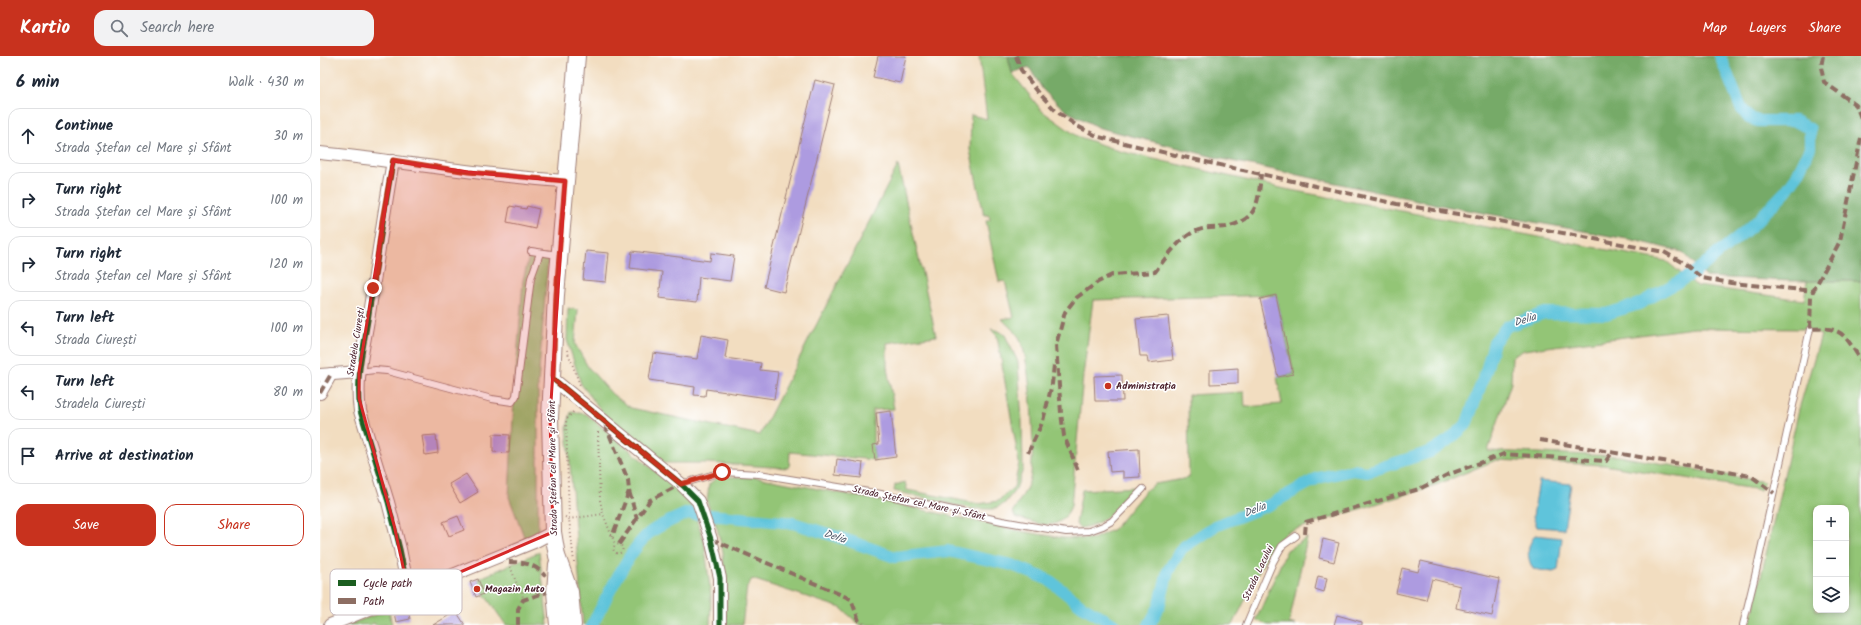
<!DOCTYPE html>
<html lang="en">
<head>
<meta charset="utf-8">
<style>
  body { margin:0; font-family:Kalam,sans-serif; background:#f2f2f3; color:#1f2937 }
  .controls { position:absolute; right:12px; bottom:12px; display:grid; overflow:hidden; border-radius:8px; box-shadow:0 2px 6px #0003 }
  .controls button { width:36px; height:36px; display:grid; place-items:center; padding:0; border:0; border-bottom:1px solid #e0e1e3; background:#fff; color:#1f2937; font:20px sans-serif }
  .stop { position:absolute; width:12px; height:12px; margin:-9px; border:3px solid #c8321e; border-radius:50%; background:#fff }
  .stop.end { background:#c8321e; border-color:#fff; box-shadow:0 1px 4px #0008 }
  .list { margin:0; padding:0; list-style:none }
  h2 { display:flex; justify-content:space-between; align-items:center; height:52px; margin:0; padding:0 16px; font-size:17px }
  h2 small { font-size:13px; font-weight:400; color:#747a83 }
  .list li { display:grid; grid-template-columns:26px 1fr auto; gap:12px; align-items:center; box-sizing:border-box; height:56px; margin:0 8px 8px; padding:0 8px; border:1px solid #e0e1e3; border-radius:12px }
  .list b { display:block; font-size:15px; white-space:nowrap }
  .list p { margin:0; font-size:13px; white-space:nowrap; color:#747a83 }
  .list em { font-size:13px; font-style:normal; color:#747a83 }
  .actions { display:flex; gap:8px; padding:12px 16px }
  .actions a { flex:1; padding:9px 0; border:1px solid #c8321e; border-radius:12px; text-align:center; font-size:14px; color:#c8321e }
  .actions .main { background:#c8321e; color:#fff }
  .icon { flex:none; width:22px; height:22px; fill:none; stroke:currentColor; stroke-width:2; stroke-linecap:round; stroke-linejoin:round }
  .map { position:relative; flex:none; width:1541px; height:569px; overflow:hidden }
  header { display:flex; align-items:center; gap:24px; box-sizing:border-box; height:56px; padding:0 20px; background:#c8321e; color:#fff }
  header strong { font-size:19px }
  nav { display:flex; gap:22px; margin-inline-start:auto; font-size:14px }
  .search { width:280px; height:36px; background:#f2f2f3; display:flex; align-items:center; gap:10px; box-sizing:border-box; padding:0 14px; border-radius:12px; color:#747a83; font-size:15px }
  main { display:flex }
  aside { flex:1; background:#fff }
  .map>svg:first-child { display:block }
  .green { fill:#93c576; stroke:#6e7250; fill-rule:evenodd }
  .forest { fill:#76aa67; stroke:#606449 }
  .water { fill:#5ec4db; stroke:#547283 }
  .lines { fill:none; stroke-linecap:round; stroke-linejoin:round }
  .canal { stroke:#5ec4db; stroke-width:12 }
  .building { fill:#ad9be0 }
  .lane-casing { stroke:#9e7e76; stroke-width:8 }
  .street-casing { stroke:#9e7e76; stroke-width:14 }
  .secondary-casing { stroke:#9e7e76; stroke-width:18 }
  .path { stroke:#9e7e76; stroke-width:2; stroke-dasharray:1 3; stroke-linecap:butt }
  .lane { stroke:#fff; stroke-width:6 }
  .street { stroke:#fff; stroke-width:12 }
  .secondary { stroke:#fff; stroke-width:16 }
  .quiet { stroke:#8d6e63; stroke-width:4; stroke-dasharray:8 4; stroke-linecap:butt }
  .cycleway-casing { stroke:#fff; stroke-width:8 }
  .cycleway { stroke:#1b5e20; stroke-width:5 }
  .route { stroke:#c8321e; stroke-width:5 }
  .marked { fill:#d62828; fill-opacity:0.2; stroke:#d62828; stroke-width:3; stroke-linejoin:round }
  .poi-dot { fill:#c8321e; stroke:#fff; stroke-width:1.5 }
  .labels { text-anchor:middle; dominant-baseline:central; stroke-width:3; stroke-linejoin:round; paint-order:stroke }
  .street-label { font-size:10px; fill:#4a1f2b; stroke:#fff }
  .poi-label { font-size:10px; font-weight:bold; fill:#4a1f2b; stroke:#fff; text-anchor:start }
  .water-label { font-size:11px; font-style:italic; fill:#515969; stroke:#fff }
  .key { fill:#fff; stroke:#c9bcbf; stroke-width:1 }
  .key-label { font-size:11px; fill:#4a1f2b }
</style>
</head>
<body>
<header>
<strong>Kartio</strong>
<div class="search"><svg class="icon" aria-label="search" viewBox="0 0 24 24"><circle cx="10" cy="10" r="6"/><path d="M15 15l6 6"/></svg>Search here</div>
<nav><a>Map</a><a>Layers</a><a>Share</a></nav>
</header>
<main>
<aside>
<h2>6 min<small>Walk · 430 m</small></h2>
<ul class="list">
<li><svg class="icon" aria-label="ahead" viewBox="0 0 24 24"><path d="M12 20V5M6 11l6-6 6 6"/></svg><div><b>Continue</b><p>Strada Ștefan cel Mare și Sfânt</p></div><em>30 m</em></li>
<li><svg class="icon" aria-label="right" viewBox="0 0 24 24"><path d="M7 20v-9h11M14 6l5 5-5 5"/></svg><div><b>Turn right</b><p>Strada Ștefan cel Mare și Sfânt</p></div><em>100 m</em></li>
<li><svg class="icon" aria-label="right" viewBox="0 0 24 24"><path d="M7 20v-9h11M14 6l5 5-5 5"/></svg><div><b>Turn right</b><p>Strada Ștefan cel Mare și Sfânt</p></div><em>120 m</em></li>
<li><svg class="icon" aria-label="left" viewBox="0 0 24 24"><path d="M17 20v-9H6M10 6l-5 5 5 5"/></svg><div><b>Turn left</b><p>Strada Ciurești</p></div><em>100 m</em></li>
<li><svg class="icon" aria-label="left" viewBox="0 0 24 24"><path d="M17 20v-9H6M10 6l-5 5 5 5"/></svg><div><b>Turn left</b><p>Stradela Ciurești</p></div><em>80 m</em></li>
<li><svg class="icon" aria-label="arrive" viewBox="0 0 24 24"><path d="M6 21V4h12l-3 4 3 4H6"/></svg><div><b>Arrive at destination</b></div></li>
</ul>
<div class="actions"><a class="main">Save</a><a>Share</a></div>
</aside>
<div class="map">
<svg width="1541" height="569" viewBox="0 0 1541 569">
  <rect width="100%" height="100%" fill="#fff"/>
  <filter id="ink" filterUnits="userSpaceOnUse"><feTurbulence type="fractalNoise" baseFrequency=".025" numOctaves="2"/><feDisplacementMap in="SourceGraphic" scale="8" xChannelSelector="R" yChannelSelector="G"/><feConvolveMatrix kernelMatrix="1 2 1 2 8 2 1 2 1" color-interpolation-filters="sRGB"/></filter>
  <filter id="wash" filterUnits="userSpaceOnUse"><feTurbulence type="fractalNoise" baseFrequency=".012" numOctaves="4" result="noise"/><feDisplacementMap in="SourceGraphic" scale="16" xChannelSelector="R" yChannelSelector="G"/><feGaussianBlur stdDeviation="0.9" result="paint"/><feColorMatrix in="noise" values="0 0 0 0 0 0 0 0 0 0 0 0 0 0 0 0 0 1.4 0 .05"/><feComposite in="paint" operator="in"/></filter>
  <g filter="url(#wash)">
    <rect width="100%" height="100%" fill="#f2ddc0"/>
    <g class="green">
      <path d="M659 0H688L692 17 722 55 757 80 799 95 965 133 1346 205 1377 230 1484 244 1487 225H1541V569H1430L1479 353 1501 279 1483 273 1374 272 1204 294 1192 301 1191 327 1168 395 1299 400 1445 426 1440 434 1284 409 1176 404 1116 429 967 476 950 493 913 569H540L521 552 432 523 427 531 422 569H405L406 538 403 496 397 472 387 446 389 428 398 421H436L576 448 705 476 744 482 773 483 794 473 826 434 835 428 869 422 868 339 924 336 925 351 962 348 957 321 974 318 956 239 773 244 763 320 751 450C739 479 719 467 695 461L693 455C699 446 707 433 710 423 716 398 711 302 699 281 695 275 687 269 682 263L694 261 685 225 679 226 666 165 670 164 669 159H664L650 94 651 59 667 63ZM1496 452H1526V554H1496Z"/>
      <path d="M578 109 616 280 567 287V311L574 353 553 354V389L555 404 470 396 469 412 388 407H344L284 358 261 328 247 284 248 252 258 254 255 288 268 311 292 338 311 352 440 379Z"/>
      <path d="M209 200 228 203 218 328V474L205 483 189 441 194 343 203 224Z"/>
      <path d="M671 273 679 275 685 279 698 306 702 365 703 413 696 433 684 448 673 453H653L574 435 575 429 585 426 587 434 659 448 678 445 694 431 699 407 677 280Z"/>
      <path d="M251 356 266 358 369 443 384 484 391 540 390 569H263L247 371Z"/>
      <path d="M817 431C799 449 785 470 759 472L756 468 762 434Z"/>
      <path d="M987 482 969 567 976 569H948L936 564 967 494Z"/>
      <path d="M219 496 228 569H186L164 538 158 523Z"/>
      <path d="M69 554 72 569H55L54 567 50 569H27Z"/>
    </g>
    <path class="forest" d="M688 0H1541V225H1471L1386 221 1362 196 1318 185 1125 150 902 103 780 72 746 55 723 34 709 11 692 17Z"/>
    <g class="water">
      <path d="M1219 425 1251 428 1244 473 1217 471 1213 460Z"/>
      <path d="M1215 479 1242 482 1238 514 1233 516 1213 513C1206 500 1207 490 1215 479Z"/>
    </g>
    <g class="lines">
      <g class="canal">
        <path d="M272 569C286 544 305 501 325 481 334 471 355 463 368 457L473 467 518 481 575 501 628 495 692 509 729 524 762 550 795 569"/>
        <path d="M829 569 839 551 848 515 862 492 895 470 949 449 998 422 1033 414 1047 416 1110 396 1129 384 1146 369 1166 315 1174 286 1187 270 1225 257 1286 258 1319 248 1374 217 1434 168 1466 135 1476 121 1490 92V73L1475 65H1438L1429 62 1421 52 1400 0"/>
      </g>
    </g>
    <g id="blocks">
      <g class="building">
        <path d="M558 0H586L580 27 553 21Z"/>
        <path d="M495 24 515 29 464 236 444 231Z"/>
        <path d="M190 150 206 153 207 150 219 153 215 172 187 166Z"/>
        <path d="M266 195 289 197 286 226 263 224Z"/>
        <path d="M312 195 390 205 391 197 414 200 410 225 379 221 377 246 339 242 342 216 310 212Z"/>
        <path d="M956 239 973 318 958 321 940 243Z"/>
        <path d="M848 260 853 304 828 307 827 300H820L816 263Z"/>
        <path d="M381 279 408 284 405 302 441 307 440 314 458 316 454 343 386 333 385 340 374 339 375 331 329 324 333 297 377 303Z"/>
        <path d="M918 312V327L890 328V314Z"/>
        <path d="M802 319 803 345H775L774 320Z"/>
        <path d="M571 355 576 401 555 404 553 389 559 388 556 357Z"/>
        <path d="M173 378 190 379 189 397 173 396Z"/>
        <path d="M116 379 118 397 105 399 102 380Z"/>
        <path d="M819 393 820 421 803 422V415L790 416 788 395Z"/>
        <path d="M517 403 543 407 541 422 515 419Z"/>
        <path d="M146 418 158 436 140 447 129 428Z"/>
        <path d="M138 460 144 474 129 480 123 466Z"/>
        <path d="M1003 483 1019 487 1014 506 999 502Z"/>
        <path d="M1101 505 1179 523 1172 560 1136 552 1140 530 1112 523 1106 544 1076 537 1082 512 1098 516Z"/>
        <path d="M998 520 1007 522 1004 536 995 533Z"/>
        <path d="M158 523 164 538 156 541 150 526Z"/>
        <path d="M88 554 90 563 76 566 74 557Z"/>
        <path d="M136 555 145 569H113Z"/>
        <path d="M1017 559 1042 566V569H1014Z"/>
      </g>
    </g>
  </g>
  <g filter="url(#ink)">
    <use href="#blocks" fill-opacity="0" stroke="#9e7e76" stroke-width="1"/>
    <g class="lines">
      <defs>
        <g id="lane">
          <path d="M211 195 238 199"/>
          <path d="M39 316 55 314 67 315 172 343 192 346 196 340 211 222 220 197"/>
          <path d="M361 428 402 416 439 418 561 438 682 465 746 476 769 475 783 470 792 465 823 433"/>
          <path d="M926 569 953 506 962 490 976 480"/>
          <path d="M1423 569 1435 520 1490 273"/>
        </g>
        <g id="street">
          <path d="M0 97C82 105 163 120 245 125"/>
          <path d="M73 105C64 156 57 207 49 258 44 291 35 322 40 355L68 446 80 493 89 538"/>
          <path d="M0 319 39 316"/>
          <path d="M233 323 361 428 378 445 391 483 400 522V569"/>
          <path d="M0 337 11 318"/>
          <path d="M10 569 214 486 233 476"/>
        </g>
        <g id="secondary">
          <path d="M237 508 235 536 238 569"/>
          <path d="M253 569 250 536 237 500 233 476 230 362 236 239 257 0"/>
        </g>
      </defs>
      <use href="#lane" class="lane-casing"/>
      <use href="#street" class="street-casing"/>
      <use href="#secondary" class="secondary-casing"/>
      <g class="path">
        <path d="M247 294 260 329"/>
        <path d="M278 376 280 444 283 458 295 488"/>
        <path d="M245 461 249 463 283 458"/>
        <circle cx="298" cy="493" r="4.5"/>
        <path d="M254 506 249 463 246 364 254 355"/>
        <path d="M189 507 198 531 202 535 203 544"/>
      </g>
      <use href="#lane" class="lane"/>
      <use href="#street" class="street"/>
      <use href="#secondary" class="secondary"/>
      <g class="quiet">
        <path d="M696 0 701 14 719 37 736 55 757 70 779 81 859 100 1077 148 1168 163 1344 196 1365 208 1382 222 1411 227 1494 235"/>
        <path d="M1503 0 1501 11 1504 26 1536 49 1541 62"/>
        <path d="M1541 82 1520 185 1491 239 1490 273C1523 270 1524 279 1541 304"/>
        <path d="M0 337 11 318"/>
        <path d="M285 368 308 424 309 435 292 481"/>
        <path d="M1220 384 1431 420 1454 437"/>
        <path d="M708 397 723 365 732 328 734 309"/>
        <path d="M758 414 744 380 741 357 736 289 745 256 756 242 778 226 792 219 835 216C846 202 860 180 879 174 887 171 898 172 906 171 939 163 938 146 941 118"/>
        <path d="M309 435 317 463"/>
        <path d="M985 478 986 466 1099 433 1127 419 1184 398 1286 405 1293 395"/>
        <path d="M391 483 531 543 539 565 543 569"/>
        <path d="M299 488 330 444 361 428"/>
        <path d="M189 506C203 506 216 508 225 520"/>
        <path d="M198 569V553L203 544 227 536"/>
      </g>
      <defs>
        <g id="cycleway">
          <path d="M73 105C64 156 57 207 49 258 44 291 35 322 40 355L68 446 80 493 89 538"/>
          <path d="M233 323 361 428 378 445 391 483 400 522V569"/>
        </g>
      </defs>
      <use href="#cycleway" class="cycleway-casing"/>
      <use href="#cycleway" class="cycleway"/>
    </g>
  </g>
  <g class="lines" filter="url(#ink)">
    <path class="route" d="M53 232 62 165 73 104 148 116 245 125 236 239 233 323 361 428 402 416"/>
  </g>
  <path class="marked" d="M73 105 148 116 245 125 230 362 233 476 89 538 74 469 39 342V316Z"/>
  <g class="poi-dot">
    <circle cx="788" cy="330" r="4"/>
    <circle cx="157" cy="533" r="4"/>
  </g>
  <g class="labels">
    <g class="street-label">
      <text transform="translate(36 286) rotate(-81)">Stradela Ciurești</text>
      <text transform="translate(233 412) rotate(-91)">Strada Ștefan cel Mare și Sfânt</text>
      <text transform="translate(599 447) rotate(12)">Strada Ștefan cel Mare și Sfânt</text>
      <text transform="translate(938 517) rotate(-65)">Strada Lacului</text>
    </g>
    <g class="poi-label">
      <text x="796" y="330">Administrația</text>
      <text x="165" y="533">Magazin Auto</text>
    </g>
    <g class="water-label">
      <text transform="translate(1205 264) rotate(-18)">Delia</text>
      <text transform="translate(935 454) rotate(-22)">Delia</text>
      <text transform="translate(515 481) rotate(18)">Delia</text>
    </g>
  </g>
  <rect x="10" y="513" width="132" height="46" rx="6" class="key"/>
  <rect x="18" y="524" width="18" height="6" fill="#1b5e20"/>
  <rect x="18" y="542" width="18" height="6" fill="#8d6e63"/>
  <g class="key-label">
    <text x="43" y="531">Cycle path</text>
    <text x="43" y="549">Path</text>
  </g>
</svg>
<div class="controls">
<button>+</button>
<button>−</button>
<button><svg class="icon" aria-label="layers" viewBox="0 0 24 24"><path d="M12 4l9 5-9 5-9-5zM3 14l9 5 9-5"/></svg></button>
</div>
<div class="stop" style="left:402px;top:416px"></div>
<div class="stop end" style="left:53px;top:232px"></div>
</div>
</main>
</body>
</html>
